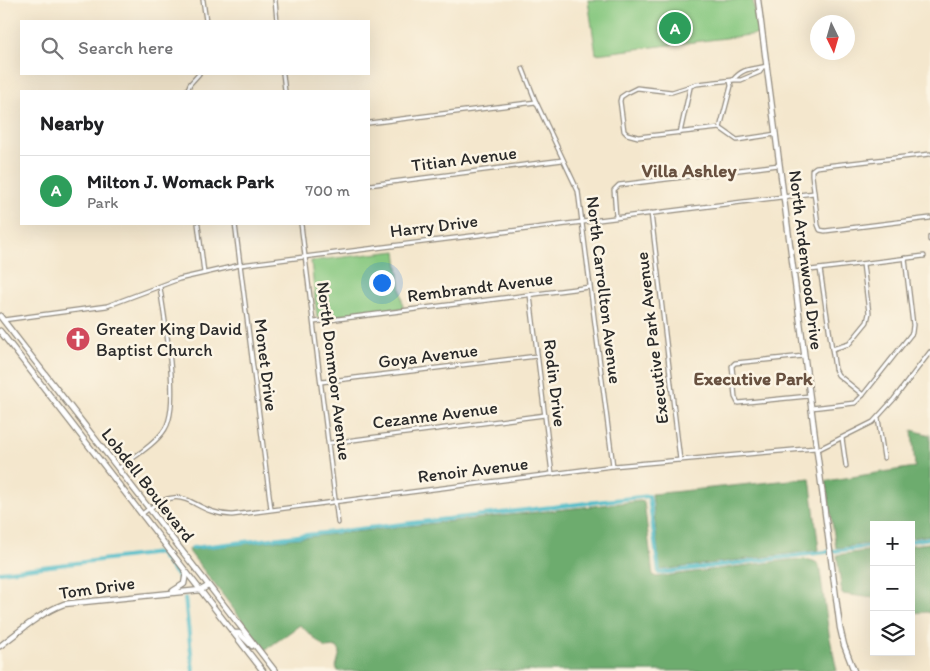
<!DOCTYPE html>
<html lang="en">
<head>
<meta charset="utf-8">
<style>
  body { margin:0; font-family:Itim,sans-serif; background:#f6f6f6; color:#202124 }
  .controls { position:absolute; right:15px; bottom:15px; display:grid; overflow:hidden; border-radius:0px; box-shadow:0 5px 20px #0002 }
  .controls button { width:45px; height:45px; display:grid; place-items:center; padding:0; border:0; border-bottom:1px solid #e0e0e0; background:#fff; color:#202124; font:25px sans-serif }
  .compass { position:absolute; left:810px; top:15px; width:45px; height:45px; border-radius:50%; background:#fff; box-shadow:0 5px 20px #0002; rotate:175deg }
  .you { position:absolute; left:381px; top:282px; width:18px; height:18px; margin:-12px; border:4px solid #fff; border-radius:50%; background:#1a73e8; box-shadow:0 0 0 8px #1a73e833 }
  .badge { display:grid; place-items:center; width:32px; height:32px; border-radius:50%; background:#db2777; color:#fff; font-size:16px; font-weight:700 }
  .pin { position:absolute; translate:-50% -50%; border:2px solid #fff; box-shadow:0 1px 5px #0006 }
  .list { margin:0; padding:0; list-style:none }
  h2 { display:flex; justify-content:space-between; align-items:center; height:65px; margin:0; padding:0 20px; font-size:21px }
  h2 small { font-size:16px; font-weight:400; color:#757577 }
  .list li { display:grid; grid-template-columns:32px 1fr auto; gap:15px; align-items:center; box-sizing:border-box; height:70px; padding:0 20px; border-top:1px solid #e0e0e0 }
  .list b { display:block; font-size:19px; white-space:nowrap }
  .list p { margin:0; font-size:16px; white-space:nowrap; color:#757577 }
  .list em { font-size:16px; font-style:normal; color:#757577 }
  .icon { flex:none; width:28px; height:28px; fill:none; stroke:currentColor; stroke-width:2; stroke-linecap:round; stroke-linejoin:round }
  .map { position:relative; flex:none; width:930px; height:671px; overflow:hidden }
  .search { position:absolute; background:#fff; box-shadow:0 5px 20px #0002; left:20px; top:20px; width:350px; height:55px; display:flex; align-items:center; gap:12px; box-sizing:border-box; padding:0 18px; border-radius:0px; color:#757577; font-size:19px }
  .panel { position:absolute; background:#fff; box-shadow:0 5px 20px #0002; left:20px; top:90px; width:350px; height:135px; border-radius:0px }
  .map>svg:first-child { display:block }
  .green { fill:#87c880; stroke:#597a56 }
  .forest { fill:#6dac6e; stroke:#4c6c4c }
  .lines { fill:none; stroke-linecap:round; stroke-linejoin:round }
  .canal { stroke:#4ebbc8; stroke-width:4 }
  .street-casing { stroke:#90897c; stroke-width:5.5 }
  .secondary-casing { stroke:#90897c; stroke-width:7 }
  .street { stroke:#fff; stroke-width:3 }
  .secondary { stroke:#fff; stroke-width:4.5 }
  .labels { text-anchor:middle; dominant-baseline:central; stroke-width:5; stroke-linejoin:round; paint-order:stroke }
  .street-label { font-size:18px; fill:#2b2b2b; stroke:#fcf5e5 }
  .poi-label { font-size:18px; fill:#2b2b2b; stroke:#fcf5e5; text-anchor:start }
  .neighbourhood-label { font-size:19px; font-weight:bold; fill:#685140; stroke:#fcf5e5 }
</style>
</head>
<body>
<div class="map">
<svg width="930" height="671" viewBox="0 0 930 671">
  <rect width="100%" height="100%" fill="#fcf5e5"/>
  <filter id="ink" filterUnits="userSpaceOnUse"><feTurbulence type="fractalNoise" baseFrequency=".02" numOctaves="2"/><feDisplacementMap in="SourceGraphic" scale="10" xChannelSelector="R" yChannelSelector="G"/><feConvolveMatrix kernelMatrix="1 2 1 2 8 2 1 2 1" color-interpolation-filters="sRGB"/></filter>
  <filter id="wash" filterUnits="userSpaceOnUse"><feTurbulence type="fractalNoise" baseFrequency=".0096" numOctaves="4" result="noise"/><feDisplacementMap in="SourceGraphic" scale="20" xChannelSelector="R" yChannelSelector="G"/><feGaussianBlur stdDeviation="1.12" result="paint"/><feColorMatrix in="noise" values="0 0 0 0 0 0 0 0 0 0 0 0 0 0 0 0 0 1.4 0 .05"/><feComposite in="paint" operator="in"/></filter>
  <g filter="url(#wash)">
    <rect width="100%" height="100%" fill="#f4e7cd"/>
    <g class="green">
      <path d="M588 0H753L758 34 596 54Z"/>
      <path d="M396 251 403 308 317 318 311 261Z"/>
    </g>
    <g class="forest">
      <path d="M912 430 930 435V535L911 538V525H874V543L836 548 826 481 915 467Z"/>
      <path d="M810 478 819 550 660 570 652 494Z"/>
      <path d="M640 501 644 502 653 575 656 577 789 560C799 560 812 557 819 565L829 634 837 671H338L336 667 340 652 337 647 325 648 300 625 265 650 188 550Z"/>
      <path d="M930 543V613L927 612 911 613V545Z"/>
      <path d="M874 550V598L842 594 837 555Z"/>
    </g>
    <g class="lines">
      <g class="canal">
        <path d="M911 541 930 538"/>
        <path d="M192 548 649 496 659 573 874 546"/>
        <path d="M0 572 159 553 179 578"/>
        <path d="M185 598 193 671"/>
      </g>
    </g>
  </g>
  <g filter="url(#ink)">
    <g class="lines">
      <defs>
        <g id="street">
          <path d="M203 0 206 21"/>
          <path d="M275 0 277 21"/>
          <path d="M762 68 760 72 741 80H733C744 66 754 70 767 66"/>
          <path d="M523 69 536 102 578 191 613 466"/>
          <path d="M283 74 285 91"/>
          <path d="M733 80 697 84 672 92 637 88 627 93 621 97 620 101 624 131 627 134 638 137 720 128 737 140 776 134"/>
          <path d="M187 91 190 84 199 74"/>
          <path d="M369 123 536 102"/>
          <path d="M720 128 731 86 730 81"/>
          <path d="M680 133 690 88"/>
          <path d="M930 154 816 167 812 170V175L818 225 820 230 825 231 930 218"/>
          <path d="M369 185 563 160"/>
          <path d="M651 213 680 460"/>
          <path d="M616 217 614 190 619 185 779 165"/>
          <path d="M198 224 204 273"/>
          <path d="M235 224 271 509"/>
          <path d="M301 224 338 523"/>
          <path d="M930 237V240"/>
          <path d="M820 269 835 369 838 375 863 395"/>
          <path d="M794 272 924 256"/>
          <path d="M530 295 552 474"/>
          <path d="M3 320 107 306 179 279 240 265 814 193"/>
          <path d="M314 322 590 287"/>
          <path d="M832 349 849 344 867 322 869 313 863 264"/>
          <path d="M804 356 735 363 732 366 735 397 738 403 809 396"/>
          <path d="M321 382 537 356"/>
          <path d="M811 408 855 403 863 395 912 333 913 325 905 258"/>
          <path d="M878 418 884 458"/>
          <path d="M842 438 846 466"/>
          <path d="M330 443 545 415"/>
          <path d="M817 450 873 422 894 399 930 352"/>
          <path d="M118 469C132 458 156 444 165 429 181 404 164 318 160 287"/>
          <path d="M142 514C187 477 189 514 232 515L613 466 816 448"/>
        </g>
        <g id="secondary">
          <path d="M758 0 840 628 844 645 854 671"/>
          <path d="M0 316 275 671"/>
          <path d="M0 331 263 671"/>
          <path d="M173 591 184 584 186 573"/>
          <path d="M234 633H239L252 646"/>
          <path d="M0 646C21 630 40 613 64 604L201 590 208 586"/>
        </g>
      </defs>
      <use href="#street" class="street-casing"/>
      <use href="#secondary" class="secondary-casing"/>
      <use href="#street" class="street"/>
      <use href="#secondary" class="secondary"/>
    </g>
  </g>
  <defs>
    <symbol id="church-disc" viewBox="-11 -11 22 22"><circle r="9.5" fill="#d1495b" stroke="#fcf5e5"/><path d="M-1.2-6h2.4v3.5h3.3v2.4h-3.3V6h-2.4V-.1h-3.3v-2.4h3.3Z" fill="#fff"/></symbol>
  </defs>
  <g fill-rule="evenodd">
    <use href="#church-disc" x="64" y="325" width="28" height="28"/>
  </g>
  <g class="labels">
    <g class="street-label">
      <text transform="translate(464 159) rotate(-7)">Titian Avenue</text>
      <text transform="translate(434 226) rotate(-7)">Harry Drive</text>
      <text transform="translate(806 260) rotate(83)">North Ardenwood Drive</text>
      <text transform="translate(480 287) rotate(-7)">Rembrandt Avenue</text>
      <text transform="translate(604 290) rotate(83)">North Carrollton Avenue</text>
      <text transform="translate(652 338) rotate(-97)">Executive Park Avenue</text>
      <text transform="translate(428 356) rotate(-7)">Goya Avenue</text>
      <text transform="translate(266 365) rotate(83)">Monet Drive</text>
      <text transform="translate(334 371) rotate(83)">North Donmoor Avenue</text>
      <text transform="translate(555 383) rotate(83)">Rodin Drive</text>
      <text transform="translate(435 415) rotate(-7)">Cezanne Avenue</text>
      <text transform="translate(473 470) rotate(-7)">Renoir Avenue</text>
      <text transform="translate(148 485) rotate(52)">Lobdell Boulevard</text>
      <text transform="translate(97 588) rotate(-8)">Tom Drive</text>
    </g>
    <g class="poi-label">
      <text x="96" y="329">Greater King David<tspan x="96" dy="21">Baptist Church</tspan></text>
    </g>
    <g class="neighbourhood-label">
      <text x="689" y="170">Villa Ashley</text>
      <text x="753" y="378">Executive Park</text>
    </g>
  </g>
</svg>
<div class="controls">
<button>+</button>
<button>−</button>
<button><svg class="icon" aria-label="layers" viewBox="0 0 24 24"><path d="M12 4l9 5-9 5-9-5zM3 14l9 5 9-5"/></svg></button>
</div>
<svg class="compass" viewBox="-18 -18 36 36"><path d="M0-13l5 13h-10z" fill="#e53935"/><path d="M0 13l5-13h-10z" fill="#757577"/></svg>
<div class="you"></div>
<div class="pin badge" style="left:675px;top:28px;background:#2e9e5b">A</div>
<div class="search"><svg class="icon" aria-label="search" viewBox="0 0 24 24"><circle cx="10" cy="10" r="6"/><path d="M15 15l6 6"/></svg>Search here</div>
<section class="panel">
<h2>Nearby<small></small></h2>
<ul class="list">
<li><span class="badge" style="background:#2e9e5b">A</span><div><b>Milton J. Womack Park</b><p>Park</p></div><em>700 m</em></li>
</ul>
</section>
</div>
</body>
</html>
